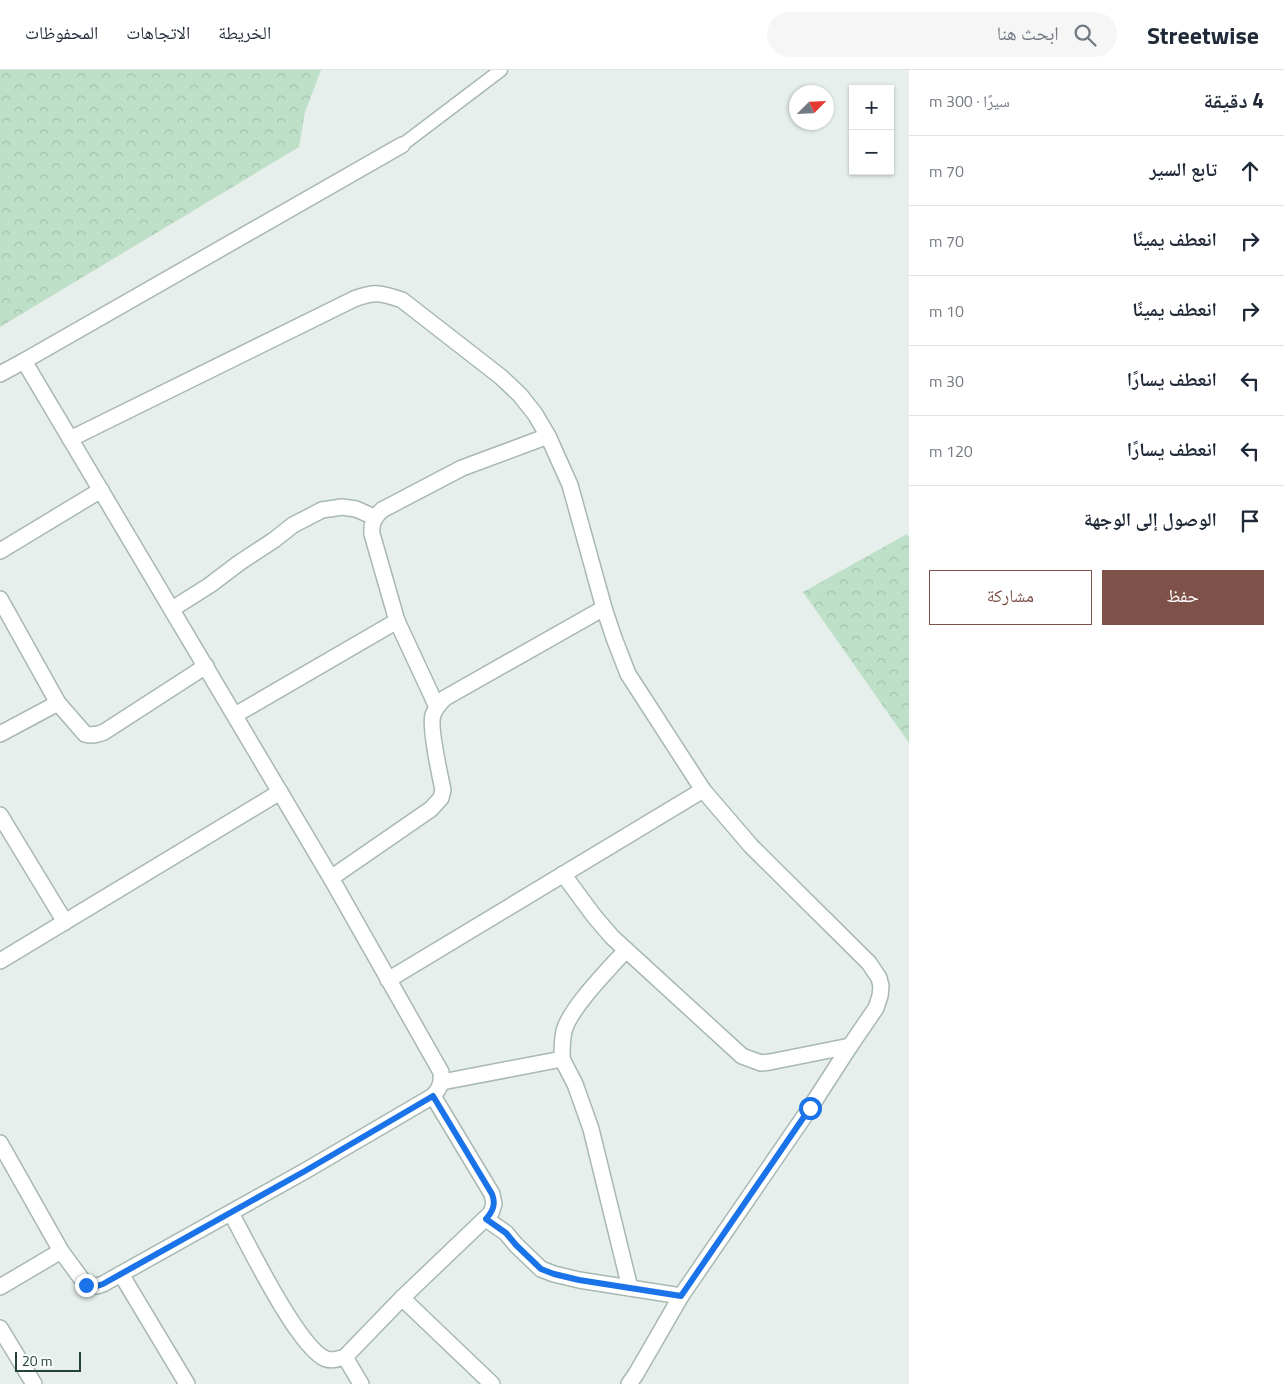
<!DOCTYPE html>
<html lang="ar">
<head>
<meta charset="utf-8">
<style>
  body { margin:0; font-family:"Titillium Web","Noto Naskh Arabic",sans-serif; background:#f6f6f7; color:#1f2937; direction:rtl }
  .controls { position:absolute; right:15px; top:15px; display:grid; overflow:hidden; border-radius:0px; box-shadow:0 1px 4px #0004 }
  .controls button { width:45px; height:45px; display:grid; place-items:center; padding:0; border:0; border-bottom:1px solid #e0e1e3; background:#fff; color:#1f2937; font:25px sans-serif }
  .compass { position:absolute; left:789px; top:15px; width:45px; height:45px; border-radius:50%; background:#fff; box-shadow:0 1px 4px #0004; rotate:66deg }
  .scale { position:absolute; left:15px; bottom:12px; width:66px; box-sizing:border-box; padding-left:5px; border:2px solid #24423a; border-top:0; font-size:14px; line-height:18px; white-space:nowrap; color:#24423a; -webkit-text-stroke:4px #f7fbf9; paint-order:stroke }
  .stop { position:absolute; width:15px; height:15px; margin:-11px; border:4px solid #1a73e8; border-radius:50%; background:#fff }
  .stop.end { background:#1a73e8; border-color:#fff; box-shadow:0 1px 5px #0008 }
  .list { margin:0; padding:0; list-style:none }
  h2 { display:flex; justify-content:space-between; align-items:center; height:65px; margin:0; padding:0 20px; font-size:21px }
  h2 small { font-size:16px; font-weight:400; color:#747a83 }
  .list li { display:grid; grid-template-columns:32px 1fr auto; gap:15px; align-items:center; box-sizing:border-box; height:70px; padding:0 20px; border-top:1px solid #e0e1e3 }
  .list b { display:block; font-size:19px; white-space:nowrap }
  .list em { font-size:16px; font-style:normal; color:#747a83 }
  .actions { display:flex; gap:10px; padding:15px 20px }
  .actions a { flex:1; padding:11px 0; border:1px solid #7f5249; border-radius:0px; text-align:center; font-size:18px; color:#7f5249 }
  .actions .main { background:#7f5249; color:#fff }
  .icon { flex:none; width:28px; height:28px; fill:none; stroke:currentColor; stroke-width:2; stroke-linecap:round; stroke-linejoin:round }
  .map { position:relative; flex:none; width:909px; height:1314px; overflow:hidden; direction:ltr }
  header { display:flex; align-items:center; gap:30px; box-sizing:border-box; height:70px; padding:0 25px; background:#fff; border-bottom:1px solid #e0e1e3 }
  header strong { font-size:24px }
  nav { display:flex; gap:28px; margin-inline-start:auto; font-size:18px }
  .search { width:350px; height:45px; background:#f6f6f7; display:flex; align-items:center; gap:12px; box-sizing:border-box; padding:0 18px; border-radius:28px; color:#747a83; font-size:19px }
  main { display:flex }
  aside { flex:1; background:#fff }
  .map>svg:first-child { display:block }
  .forest { fill:url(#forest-crowns) }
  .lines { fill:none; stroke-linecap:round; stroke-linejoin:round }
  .lane-casing { stroke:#a8b8b2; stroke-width:15 }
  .street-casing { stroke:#a8b8b2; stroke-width:18 }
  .lane { stroke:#fff; stroke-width:12 }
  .street { stroke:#fff; stroke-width:15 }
  .route { stroke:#1a73e8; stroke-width:6 }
</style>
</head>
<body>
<header>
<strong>Streetwise</strong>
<div class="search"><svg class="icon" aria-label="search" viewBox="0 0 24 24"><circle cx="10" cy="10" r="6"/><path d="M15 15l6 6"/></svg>ابحث هنا</div>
<nav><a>الخريطة</a><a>الاتجاهات</a><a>المحفوظات</a></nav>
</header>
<main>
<aside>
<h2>4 دقيقة<small>سيرًا · 300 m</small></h2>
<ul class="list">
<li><svg class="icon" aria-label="ahead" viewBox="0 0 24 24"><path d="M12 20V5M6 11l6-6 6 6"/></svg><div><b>تابع السير</b></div><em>70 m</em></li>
<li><svg class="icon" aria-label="right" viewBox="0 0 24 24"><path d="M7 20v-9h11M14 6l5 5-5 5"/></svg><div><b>انعطف يمينًا</b></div><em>70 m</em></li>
<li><svg class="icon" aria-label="right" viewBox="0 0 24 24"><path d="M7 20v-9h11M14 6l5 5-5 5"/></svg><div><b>انعطف يمينًا</b></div><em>10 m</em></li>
<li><svg class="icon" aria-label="left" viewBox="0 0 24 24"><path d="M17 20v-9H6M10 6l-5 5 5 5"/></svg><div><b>انعطف يسارًا</b></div><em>30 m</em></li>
<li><svg class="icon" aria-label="left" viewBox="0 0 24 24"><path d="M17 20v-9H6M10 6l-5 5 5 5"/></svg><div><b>انعطف يسارًا</b></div><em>120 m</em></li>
<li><svg class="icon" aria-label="arrive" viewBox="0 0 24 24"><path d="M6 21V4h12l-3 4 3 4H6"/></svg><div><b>الوصول إلى الوجهة</b></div></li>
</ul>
<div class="actions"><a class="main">حفظ</a><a>مشاركة</a></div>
</aside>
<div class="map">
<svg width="909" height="1314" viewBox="0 0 909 1314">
  <defs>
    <pattern id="forest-crowns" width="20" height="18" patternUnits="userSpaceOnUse" patternTransform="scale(1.25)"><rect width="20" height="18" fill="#bfe0c8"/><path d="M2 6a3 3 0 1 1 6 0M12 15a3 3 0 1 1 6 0" fill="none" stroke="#a4c1ad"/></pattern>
  </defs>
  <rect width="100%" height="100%" fill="#e6efeb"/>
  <g class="forest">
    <path d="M0 0H321L305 42 299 77 0 257Z"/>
    <path d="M907 464 909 467V673L803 522Z"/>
  </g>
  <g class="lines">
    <defs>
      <path id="lane" d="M402 75 501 0"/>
      <g id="street">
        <path d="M0 304 24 291 402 75"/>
        <path d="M70 369 354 229C375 221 381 223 402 230L501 307 520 325 535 344 548 366 570 415 604 538 614 568 628 604 703 720 751 776 869 893 879 908 881 916 880 926 876 938 850 976 810 1038 681 1226 636 1304 629 1314"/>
        <path d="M0 481 101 420"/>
        <path d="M0 529 58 633"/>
        <path d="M172 539 210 515 239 493 274 470 293 455 322 440 342 437 356 439 374 447"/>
        <path d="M397 551 372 464C371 453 374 448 382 440L462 398 548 366"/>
        <path d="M235 645 397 551 437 637"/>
        <path d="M0 664 58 633 85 664C92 666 97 665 104 662L206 596"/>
        <path d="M0 745 65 852"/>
        <path d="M563 804 594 846 612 867 742 986 761 993 770 992 850 976"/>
        <path d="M331 808 431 739 441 728 443 720C440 706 429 656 433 645 435 638 440 633 445 628L604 538"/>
        <path d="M0 891 280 722"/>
        <path d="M388 910 703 720"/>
        <path d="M562 989C562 980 562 970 564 961 570 938 609 899 626 880"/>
        <path d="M442 1012 562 989 575 1014 591 1059 630 1218"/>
        <path d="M0 1073 61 1181 86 1215 97 1216 103 1214 305 1101 433 1026C440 1018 442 1013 441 1002L331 808 24 291"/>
        <path d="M231 1143C247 1172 298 1278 326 1289 332 1291 339 1289 345 1287L402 1228 491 1143 494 1134 492 1124 433 1026"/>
        <path d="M486 1149 506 1163 516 1175 541 1199 554 1204 579 1210 681 1226"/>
        <path d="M121 1204 187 1314"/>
        <path d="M0 1217 61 1181"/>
        <path d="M402 1228 492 1314"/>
        <path d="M0 1258 34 1314"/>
        <path d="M345 1287 361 1314"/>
      </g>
    </defs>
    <use href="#lane" class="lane-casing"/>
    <use href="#street" class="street-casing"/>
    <use href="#lane" class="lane"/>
    <use href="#street" class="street"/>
  </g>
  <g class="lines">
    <path class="route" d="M86 1215 97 1216 103 1214 305 1101 433 1026 492 1124C496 1134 493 1141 486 1149L506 1163 516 1175 541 1199 554 1204 579 1210 681 1226 810 1038"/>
  </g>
</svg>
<div class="controls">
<button>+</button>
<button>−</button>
</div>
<svg class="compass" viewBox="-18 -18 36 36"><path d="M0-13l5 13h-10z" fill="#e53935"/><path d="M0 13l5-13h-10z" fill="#747a83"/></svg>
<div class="scale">20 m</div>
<div class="stop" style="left:810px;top:1038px"></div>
<div class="stop end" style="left:86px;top:1215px"></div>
</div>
</main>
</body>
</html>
